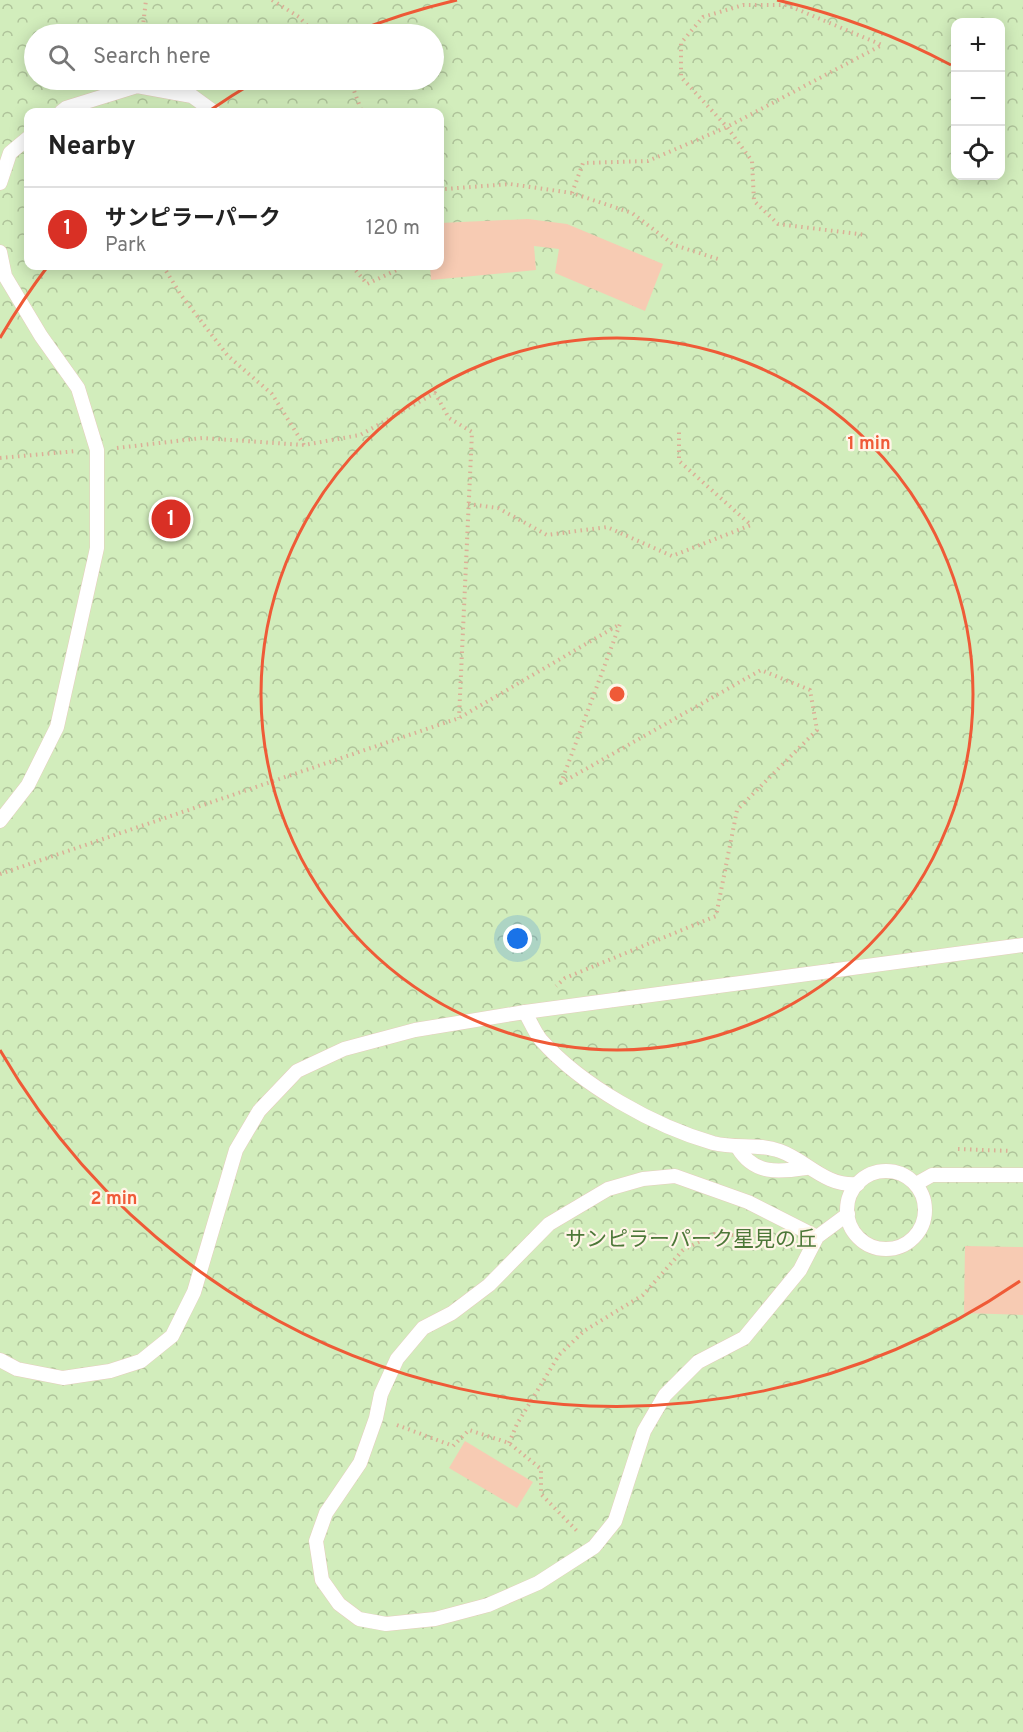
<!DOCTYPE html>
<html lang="en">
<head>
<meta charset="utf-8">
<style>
  body { margin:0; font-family:Overpass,"Noto Sans JP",sans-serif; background:#f6f6f6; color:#222 }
  .controls { position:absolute; right:18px; top:18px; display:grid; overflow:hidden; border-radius:12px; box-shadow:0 3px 15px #0003 }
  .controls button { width:54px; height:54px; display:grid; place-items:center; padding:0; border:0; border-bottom:2px solid #e0e0e0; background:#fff; color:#222; font:30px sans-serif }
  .you { position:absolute; left:518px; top:939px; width:21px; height:21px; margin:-15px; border:4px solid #fff; border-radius:50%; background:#1a73e8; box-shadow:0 0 0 9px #1a73e833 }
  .badge { display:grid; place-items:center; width:39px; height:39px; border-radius:50%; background:#d93025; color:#fff; font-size:20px; font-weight:700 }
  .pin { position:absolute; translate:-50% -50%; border:3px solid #fff; box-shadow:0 2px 6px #0006 }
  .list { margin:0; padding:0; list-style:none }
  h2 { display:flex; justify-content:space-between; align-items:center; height:78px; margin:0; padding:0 24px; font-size:26px }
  h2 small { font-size:20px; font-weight:400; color:#767676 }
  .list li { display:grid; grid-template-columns:39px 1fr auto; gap:18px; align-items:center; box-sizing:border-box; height:84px; padding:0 24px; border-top:2px solid #e0e0e0 }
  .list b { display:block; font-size:22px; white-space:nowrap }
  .list p { margin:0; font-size:20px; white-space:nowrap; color:#767676 }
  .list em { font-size:20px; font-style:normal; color:#767676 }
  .icon { flex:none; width:33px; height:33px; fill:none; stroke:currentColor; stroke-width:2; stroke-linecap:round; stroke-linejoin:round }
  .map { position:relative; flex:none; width:1023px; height:1732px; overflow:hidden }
  .search { position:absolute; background:#fff; box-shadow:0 3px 15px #0003; left:24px; top:24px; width:420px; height:66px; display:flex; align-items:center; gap:15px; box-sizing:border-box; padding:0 21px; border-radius:33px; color:#767676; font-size:22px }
  .panel { position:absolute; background:#fff; box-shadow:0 3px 15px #0003; left:24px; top:108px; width:420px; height:162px; border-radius:12px }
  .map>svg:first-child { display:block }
  .forest { fill:url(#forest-crowns); fill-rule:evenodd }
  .building { fill:#f7cbb3 }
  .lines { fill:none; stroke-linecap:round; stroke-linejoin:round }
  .service-casing { stroke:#e5cebd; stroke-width:15 }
  .path { stroke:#dbaf97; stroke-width:4; stroke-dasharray:1.5 4.5; stroke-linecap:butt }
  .service { stroke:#fff; stroke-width:14 }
  .ring { fill:none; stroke:#ef5a37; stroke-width:3 }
  .labels { text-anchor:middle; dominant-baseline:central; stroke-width:4.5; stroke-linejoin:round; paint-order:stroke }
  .park-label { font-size:21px; fill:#4d7839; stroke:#fff5e7 }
  .centre { fill:#ef5a37; stroke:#fff5e7; stroke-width:3 }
  .ring-label { font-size:18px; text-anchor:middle; font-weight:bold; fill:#ef5a37; stroke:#fff5e7; stroke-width:4.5; stroke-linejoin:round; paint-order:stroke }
</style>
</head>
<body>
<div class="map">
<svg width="1023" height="1732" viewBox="0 0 1023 1732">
  <defs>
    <pattern id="forest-crowns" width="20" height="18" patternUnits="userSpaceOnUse" patternTransform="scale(1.5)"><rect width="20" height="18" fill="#d2edbc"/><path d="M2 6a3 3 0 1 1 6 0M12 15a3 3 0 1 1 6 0" fill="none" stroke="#afc39a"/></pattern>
  </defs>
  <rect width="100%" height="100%" fill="#fef1de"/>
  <path class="forest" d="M0 0H1023V1732H0ZM956 22H1000V176H956ZM34 34H434V80H34ZM28 112H440V266H28Z"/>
  <g class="building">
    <path d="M528 219 567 224 663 264 645 311 555 273 559 249 534 246 536 270 431 280 430 266H440V223Z"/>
    <path d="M965 1246 1023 1247V1315L964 1313Z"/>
    <path d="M465 1441 533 1482 517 1508 449 1468Z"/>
  </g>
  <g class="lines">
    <defs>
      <g id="service">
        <path d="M61 112 66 108 137 86 192 96 214 112"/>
        <path d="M0 183 10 153 28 138"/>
        <path d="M0 252 5 276 41 336 78 388 97 450V548L57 727 28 785 0 821"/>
        <path d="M525 1012C530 1021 535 1033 541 1040 582 1086 654 1126 713 1143 736 1149 758 1143 780 1151 806 1160 825 1187 858 1184"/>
        <path d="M738 1148C754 1175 779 1172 806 1168"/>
        <circle cx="886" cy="1210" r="39"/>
        <path d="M916 1184 932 1175H1023"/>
        <path d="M817 1237 748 1202 675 1176 643 1179 608 1189 549 1224 489 1285 452 1313 423 1328 397 1359 381 1394 376 1418 360 1463 326 1513 316 1541 322 1580 339 1604 359 1619 386 1624 435 1619 488 1605 538 1583 594 1547 615 1521 644 1431 665 1395 698 1362 744 1338 800 1270 817 1237 848 1214"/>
        <path d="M0 1360 17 1369 63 1378 110 1371 141 1361 172 1336 194 1292 236 1150 259 1111 297 1071 344 1049 415 1030 525 1012 1023 945"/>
      </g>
    </defs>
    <use href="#service" class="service-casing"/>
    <g class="path">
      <path d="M272 0 299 17 315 34"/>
      <path d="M142 34 146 0"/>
      <path d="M350 80 362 112"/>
      <path d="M440 186 445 189 510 184 572 193 632 213 674 245 718 259"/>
      <path d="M572 193 583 163 648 161 727 127 882 45 787 5H743L703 17 681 43V77L727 127 752 161 754 201 778 224 866 235"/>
      <path d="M163 266 181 295 228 356 272 394 304 445"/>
      <path d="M352 266 367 284 401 268V266"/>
      <path d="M117 448 202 438 304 445 360 435 435 393 449 418 472 432 459 718"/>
      <path d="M0 458 77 451"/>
      <path d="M468 504 498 508 547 535 607 527 672 556 751 525 679 461V431"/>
      <path d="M0 874 459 718 620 624 561 783 761 670 810 690 817 730 737 810 716 916 565 978 556 986"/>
      <path d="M958 1149 1011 1151"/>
      <path d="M397 1425 453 1446 469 1430 509 1443 541 1469V1494L578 1532"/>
      <path d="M509 1443 517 1424 559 1355 584 1331 643 1295 683 1250 714 1234 766 1237"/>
    </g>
    <use href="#service" class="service"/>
  </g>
  <g class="ring">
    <circle cx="617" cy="694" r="356"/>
    <path d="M1020 1281A712 712 0 0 1 0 1050M0 338A712 712 0 0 1 48 266M209 111A712 712 0 0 1 256 81M350 34A712 712 0 0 1 457 0M777 0A712 712 0 0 1 951 65"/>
  </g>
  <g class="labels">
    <g class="park-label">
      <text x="691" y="1240">サンピラーパーク星見の丘</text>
    </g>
  </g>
  <circle cx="617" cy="694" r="9" class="centre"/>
  <g class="ring-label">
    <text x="869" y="449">1 min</text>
    <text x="114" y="1204">2 min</text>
  </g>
</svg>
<div class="controls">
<button>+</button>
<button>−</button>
<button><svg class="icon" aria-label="locate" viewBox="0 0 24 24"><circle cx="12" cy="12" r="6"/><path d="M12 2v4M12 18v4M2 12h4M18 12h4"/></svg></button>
</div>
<div class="you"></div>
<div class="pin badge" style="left:171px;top:519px">1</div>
<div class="search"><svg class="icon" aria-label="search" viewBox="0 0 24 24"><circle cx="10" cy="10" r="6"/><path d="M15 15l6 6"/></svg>Search here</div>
<section class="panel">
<h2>Nearby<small></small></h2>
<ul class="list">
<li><span class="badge">1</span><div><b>サンピラーパーク</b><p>Park</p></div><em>120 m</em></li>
</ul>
</section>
</div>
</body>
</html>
